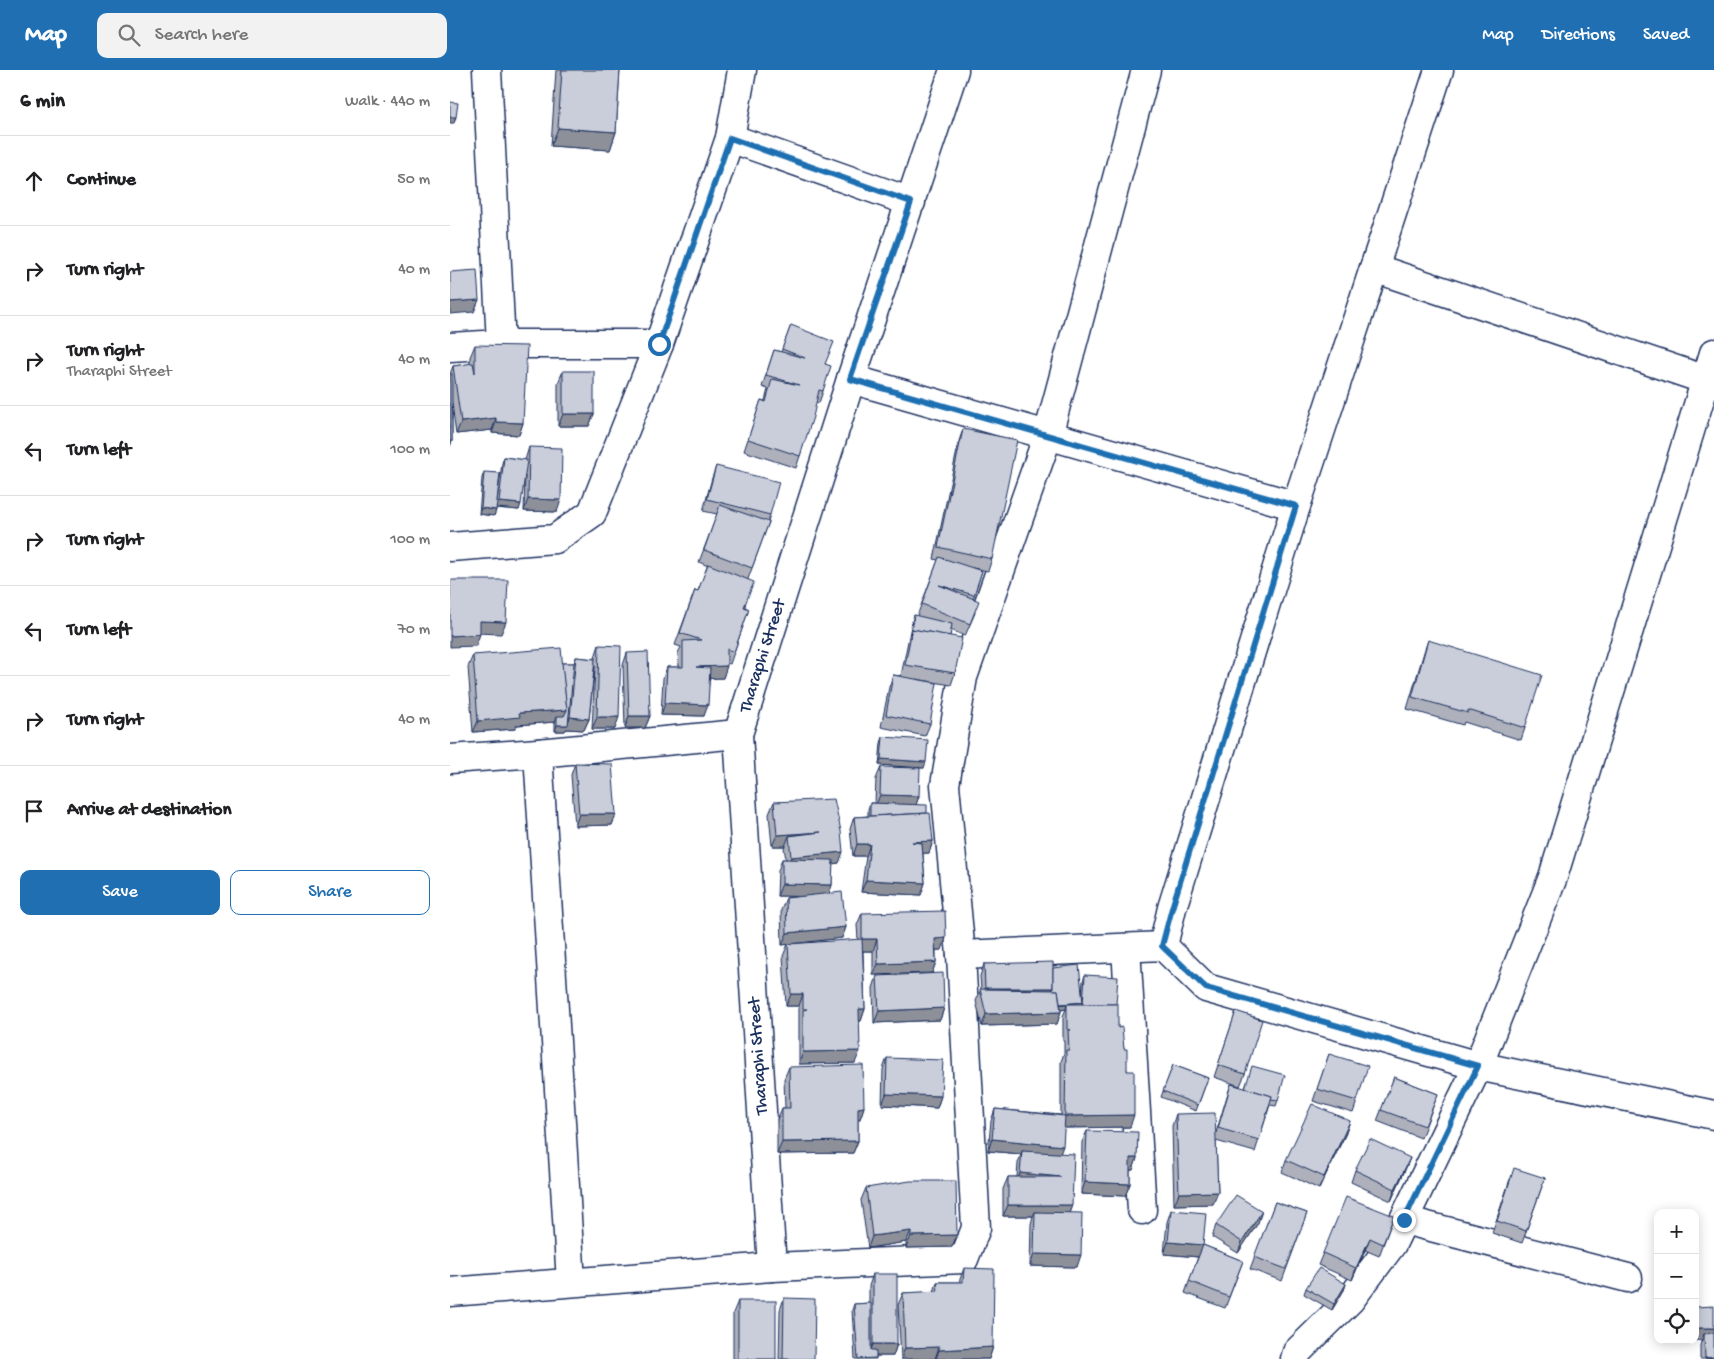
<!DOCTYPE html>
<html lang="en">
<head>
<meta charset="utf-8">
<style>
  body { margin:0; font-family:"Gochi Hand",sans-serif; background:#f2f2f2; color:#202124 }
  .controls { position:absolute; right:15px; bottom:15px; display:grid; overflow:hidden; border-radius:10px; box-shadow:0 2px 12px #0003 }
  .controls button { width:45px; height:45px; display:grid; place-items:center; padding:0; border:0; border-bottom:1px solid #e0e0e0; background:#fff; color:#202124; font:25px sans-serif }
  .stop { position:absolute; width:15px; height:15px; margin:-11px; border:4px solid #1f6fb2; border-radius:50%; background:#fff }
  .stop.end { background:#1f6fb2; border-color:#fff; box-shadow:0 1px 5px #0008 }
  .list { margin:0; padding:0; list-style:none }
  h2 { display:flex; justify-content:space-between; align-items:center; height:65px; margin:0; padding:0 20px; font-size:21px }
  h2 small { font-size:16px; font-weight:400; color:#757577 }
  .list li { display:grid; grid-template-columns:32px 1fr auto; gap:15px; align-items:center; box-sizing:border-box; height:90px; padding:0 20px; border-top:1px solid #e0e0e0 }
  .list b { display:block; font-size:19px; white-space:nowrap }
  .list p { margin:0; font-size:16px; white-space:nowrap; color:#757577 }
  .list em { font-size:16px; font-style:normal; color:#757577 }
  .actions { display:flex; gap:10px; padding:15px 20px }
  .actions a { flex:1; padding:11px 0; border:1px solid #1f6fb2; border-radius:10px; text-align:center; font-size:18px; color:#1f6fb2 }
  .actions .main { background:#1f6fb2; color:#fff }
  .icon { flex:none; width:28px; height:28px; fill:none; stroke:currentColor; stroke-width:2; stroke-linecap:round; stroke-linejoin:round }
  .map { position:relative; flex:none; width:1264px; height:1289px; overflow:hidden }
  header { display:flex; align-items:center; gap:30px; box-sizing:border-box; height:70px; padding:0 25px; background:#1f6fb2; color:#fff }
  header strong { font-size:24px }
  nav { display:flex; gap:28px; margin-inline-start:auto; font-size:18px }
  .search { width:350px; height:45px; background:#f2f2f2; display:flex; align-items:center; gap:12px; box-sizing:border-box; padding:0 18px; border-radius:10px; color:#757577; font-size:19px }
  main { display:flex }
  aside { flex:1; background:#fff }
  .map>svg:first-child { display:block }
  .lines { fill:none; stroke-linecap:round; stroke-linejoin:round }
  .minor-casing { stroke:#1b2f5e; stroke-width:31 }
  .minor { stroke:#fff; stroke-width:28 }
  .wall { fill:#aeb1bb; stroke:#1b2f5e }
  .shaded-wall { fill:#8d9099; stroke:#1b2f5e }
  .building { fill:#caceda; stroke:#1b2f5e }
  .route { stroke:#1f6fb2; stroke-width:6 }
  .labels { text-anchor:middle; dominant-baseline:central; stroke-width:4.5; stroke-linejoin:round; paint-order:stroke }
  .street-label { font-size:18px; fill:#1b2f5e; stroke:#fff }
</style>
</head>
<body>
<header>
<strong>Map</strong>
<div class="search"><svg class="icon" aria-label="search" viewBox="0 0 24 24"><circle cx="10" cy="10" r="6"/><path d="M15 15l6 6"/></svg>Search here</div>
<nav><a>Map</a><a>Directions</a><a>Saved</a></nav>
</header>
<main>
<aside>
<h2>6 min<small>Walk · 440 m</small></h2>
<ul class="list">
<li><svg class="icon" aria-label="ahead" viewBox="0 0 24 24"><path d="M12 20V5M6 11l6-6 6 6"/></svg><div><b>Continue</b></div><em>50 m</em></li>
<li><svg class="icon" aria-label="right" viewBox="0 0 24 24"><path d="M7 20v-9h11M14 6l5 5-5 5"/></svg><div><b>Turn right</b></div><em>40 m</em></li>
<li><svg class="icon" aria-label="right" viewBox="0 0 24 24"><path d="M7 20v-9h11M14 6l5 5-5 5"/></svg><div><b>Turn right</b><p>Tharaphi Street</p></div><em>40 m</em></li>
<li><svg class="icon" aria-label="left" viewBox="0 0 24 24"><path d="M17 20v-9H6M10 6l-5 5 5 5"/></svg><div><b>Turn left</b></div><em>100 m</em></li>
<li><svg class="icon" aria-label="right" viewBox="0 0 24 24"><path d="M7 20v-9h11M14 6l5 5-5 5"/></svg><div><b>Turn right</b></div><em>100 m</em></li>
<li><svg class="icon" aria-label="left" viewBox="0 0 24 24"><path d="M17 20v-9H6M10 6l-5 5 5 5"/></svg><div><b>Turn left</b></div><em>70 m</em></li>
<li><svg class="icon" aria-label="right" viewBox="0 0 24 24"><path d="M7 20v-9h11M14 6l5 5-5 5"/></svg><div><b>Turn right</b></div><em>40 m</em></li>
<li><svg class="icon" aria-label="arrive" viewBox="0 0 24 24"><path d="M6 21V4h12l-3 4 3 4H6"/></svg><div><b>Arrive at destination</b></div></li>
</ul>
<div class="actions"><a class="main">Save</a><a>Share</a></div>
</aside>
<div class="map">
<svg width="1264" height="1289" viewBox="0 0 1264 1289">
  <rect width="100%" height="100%" fill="#fff"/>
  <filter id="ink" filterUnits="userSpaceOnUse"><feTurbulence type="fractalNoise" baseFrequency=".02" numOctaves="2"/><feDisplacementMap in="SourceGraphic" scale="10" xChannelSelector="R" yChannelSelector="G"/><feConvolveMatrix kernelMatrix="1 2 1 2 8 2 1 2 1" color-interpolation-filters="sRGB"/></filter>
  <g filter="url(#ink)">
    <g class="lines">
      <defs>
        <g id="minor">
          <path d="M37 0 51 274"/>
          <path d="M280 68 461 132"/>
          <path d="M924 198 1256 310"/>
          <path d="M0 277 51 274H209"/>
          <path d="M401 309 846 436"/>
          <path d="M0 477 105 469 142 443 209 274 280 68 292 0"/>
          <path d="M88 683 121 1212"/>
          <path d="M0 689 88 683 288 664"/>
          <path d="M713 876 722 838 846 436 989 0"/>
          <path d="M676 878 692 1140"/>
          <path d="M511 885 713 876 756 918 1028 996 1264 1045"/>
          <path d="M954 1150 1178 1208"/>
          <path id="s1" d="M322 1197 288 664 401 309 504 0"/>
          <path d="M0 1222 322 1197 514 1189 526 1158 511 885 495 715 513 607 598 365 696 0"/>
          <path d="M845 1289 847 1282 900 1230 942 1174 1028 996 1103 807 1264 283"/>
        </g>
      </defs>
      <use href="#minor" class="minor-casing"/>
      <use href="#minor" class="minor"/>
    </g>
    <g class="wall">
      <path d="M106 0H170L166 62 160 80 101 76Z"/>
      <path d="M341 255 376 294 373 321 369 333 366 332 350 386 346 398 294 381 311 330 315 331 318 319 312 317 324 280 331 282Z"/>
      <path d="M25 275 73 353 69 365 42 363V360L6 364 2 333V371L0 377V304L3 296 20 294V287Z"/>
      <path d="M113 301 144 344 139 356H108V313Z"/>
      <path d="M513 359 542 489 538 501 523 498 532 501 523 529 525 543 515 566 501 560 500 566 505 603 501 615 466 609 480 654 475 666 431 657 439 617 443 605 451 606 462 551 464 545 467 546 488 490 484 489 509 371Z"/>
      <path d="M79 377 107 442 74 441 75 406 69 440 46 438 52 393 54 387 75 390Z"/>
      <path d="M266 396 320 445 318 452H319L298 509 295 537 299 539 280 594 277 593 273 608H260L254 646 211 645 213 608 217 597H229L228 583 231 577 225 575 245 520 248 521 258 496 249 492 267 444 253 441 262 408Z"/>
      <path d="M34 402 46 440 44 446 29 444 32 408Z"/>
      <path d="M978 570 1075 658 1071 670 1014 652 1013 655 957 639 974 582Z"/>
      <path d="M149 575 165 659H142L145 596 139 649 134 660 116 659 115 661H105V652L67 655 65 659 23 662 18 597 23 585 112 593H124L126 587 145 589V587Z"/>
      <path d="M177 583 200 646 195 658H175L173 595Z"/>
      <path d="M433 667 474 698 429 695 431 673Z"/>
      <path d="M125 693 166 744 162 755 125 756 121 705Z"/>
      <path d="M431 697 469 726 466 734 477 743 483 771 479 783H473L475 813 471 825 411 822 416 786H403L400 759 404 747 418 746V739L420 733H425L426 709Z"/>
      <path d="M324 732 389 793 382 794V815L379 823 396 857 392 868 338 874 408 870 407 855 412 843 492 880H486V892L482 903 423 905V881H413L415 939 411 951H409L405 993 349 994V936H336L333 886 338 874 332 875 331 840 336 828 351 826H327L328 801 332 789H336L334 778 335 776H322L319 744Z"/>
      <path d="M534 894 603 898 632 926 633 911 635 905 666 934 668 958 674 979 677 1001 680 1057 614 1058 610 1083 622 1135 619 1143 627 1197 580 1196 581 1154 583 1146H553V1119L558 1107H567L568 1093 571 1084 538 1081 541 1051 545 1039 611 1045V992L614 983V971H613V946L616 939 611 940 607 954 532 956 526 931 531 919 530 906Z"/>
      <path d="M427 906 494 938 490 950 424 953 423 918Z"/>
      <path d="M786 941 795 1004 790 1016 764 1007Z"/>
      <path d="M879 984 907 1031 903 1043 863 1031Z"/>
      <path d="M437 988 491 1026 487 1038 432 1035 433 999Z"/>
      <path d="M723 995 758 1008 746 1041 711 1027Z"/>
      <path d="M339 997 414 1037 410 1049H408V1071L403 1083 327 1084V1050L332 1038H335L334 1009Z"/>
      <path d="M944 1007 988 1024 971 1068 927 1051Z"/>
      <path d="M781 1014 828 1030 826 1036 820 1035 805 1082 766 1071 768 1122 763 1134 724 1135 722 1056 726 1044 766 1063 777 1026Z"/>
      <path d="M637 1061 687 1088 683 1100H680V1114L675 1126 631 1124 632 1072Z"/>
      <path d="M896 1063 869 1119 832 1102 836 1090Z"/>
      <path d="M960 1088 955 1100 941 1131 901 1112 905 1100Z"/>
      <path d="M1095 1108 1072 1173 1042 1163 1060 1109Z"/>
      <path d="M416 1118 507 1165 502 1177 456 1178V1172L418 1178 411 1130Z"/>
      <path d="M825 1132 857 1143 832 1211 800 1199Z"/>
      <path d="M721 1140 753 1175 793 1191 775 1238 735 1223 748 1187 714 1184 717 1152Z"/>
      <path d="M944 1146 929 1186 915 1180 902 1210 868 1195 873 1183Z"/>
      <path d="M808 1153 788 1183 762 1167 766 1155Z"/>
      <path d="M514 1198 543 1277 539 1289H451L448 1235 453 1223 484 1222 487 1212H509Z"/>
      <path d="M423 1204 447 1274 443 1286H426V1289H405L402 1240 404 1234 419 1233V1216Z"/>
      <path d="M896 1214 894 1220 882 1240 854 1224 856 1218Z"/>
      <path d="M334 1228 364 1289H329L330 1240Z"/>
      <path d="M288 1231 326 1289H283V1243Z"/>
      <path d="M1245 1237 1264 1289H1250V1275L1252 1270H1245Z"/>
    </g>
    <g class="shaded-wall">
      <path d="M0 47H6L4 53H0Z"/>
      <path d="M108 58 166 62 160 80 101 76Z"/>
      <path d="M29 230 24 242 0 244V232Z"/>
      <path d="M113 344H144L139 356H108Z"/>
      <path d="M46 348 42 360 6 364 11 352Z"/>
      <path d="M46 352 73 353 69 365 42 363Z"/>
      <path d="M78 429 111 430 107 442 74 441Z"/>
      <path d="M49 432 71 434 69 440 46 438Z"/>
      <path d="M31 438 46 440 44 446 29 444Z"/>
      <path d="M30 551 56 552 51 564 26 563Z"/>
      <path d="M30 564 26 576 0 577V566Z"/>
      <path d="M277 596 273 608 242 609 246 597Z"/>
      <path d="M215 633 258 635 254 646 211 645Z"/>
      <path d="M117 640 112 652 107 646 105 652 67 655 65 659 23 662 28 651 69 643Z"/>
      <path d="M179 646H200L195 658H175Z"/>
      <path d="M120 647 139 649 134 660 116 659 115 661H105L107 655H117Z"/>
      <path d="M147 647H169L165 659H142Z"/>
      <path d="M431 689 476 692 474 698 429 695Z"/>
      <path d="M430 725 469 726 465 738 425 737Z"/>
      <path d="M129 744H166L162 755 125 756Z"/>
      <path d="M371 762 339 766 335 776H322L327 765Z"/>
      <path d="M483 771 479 783 457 784 462 772Z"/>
      <path d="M407 774H420L416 786H403Z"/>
      <path d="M393 782 389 793 337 799 341 787Z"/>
      <path d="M416 810 475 813 471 825 411 822Z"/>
      <path d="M332 814 382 815 378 827 327 826Z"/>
      <path d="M396 857 392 868 332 875 337 863Z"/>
      <path d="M496 868 492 880H481L485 869Z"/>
      <path d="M412 869H427L423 881H408Z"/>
      <path d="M486 892 482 903 423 905 428 894Z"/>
      <path d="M535 918H603L599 930 532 926Z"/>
      <path d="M341 924H353L349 936H336Z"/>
      <path d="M633 932 630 938 617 934 616 939 605 941 607 935Z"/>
      <path d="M494 938 490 950 424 953 429 941Z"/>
      <path d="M409 939H415L411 951H405Z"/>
      <path d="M611 942 607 954 532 956 536 944Z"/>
      <path d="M410 981 405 993 349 994 353 982Z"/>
      <path d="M436 1024 491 1026 487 1038 432 1035Z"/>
      <path d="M414 1037 410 1049 403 1050 408 1038Z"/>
      <path d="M684 1045 680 1057 611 1058 615 1046Z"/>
      <path d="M900 1051 896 1063 869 1119 874 1107Z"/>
      <path d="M542 1069 613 1076 609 1087 572 1081 571 1084 538 1081Z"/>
      <path d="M408 1071 403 1083 327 1084 332 1072Z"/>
      <path d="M680 1088H687L683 1100H676Z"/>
      <path d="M960 1088 955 1100 941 1131 945 1119Z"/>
      <path d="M570 1103 611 1107 566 1115Z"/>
      <path d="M635 1112 680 1114 675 1126 631 1124Z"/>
      <path d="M768 1122 763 1134 724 1135 729 1123Z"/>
      <path d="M558 1135H622L618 1146 585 1142 583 1146H553Z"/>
      <path d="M812 1141 808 1153 788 1183 792 1172Z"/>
      <path d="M461 1161 456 1172 418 1178 422 1166Z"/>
      <path d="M507 1165 502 1177 456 1178 461 1166Z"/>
      <path d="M920 1168 915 1180 902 1210 906 1198Z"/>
      <path d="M718 1172 753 1175 749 1187 714 1184Z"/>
      <path d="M584 1184 631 1185 627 1197 580 1196Z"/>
      <path d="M896 1214 894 1220 882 1240 884 1234Z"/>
      <path d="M1245 1258H1264V1270L1254 1264 1252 1270H1245Z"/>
      <path d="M423 1274H447L443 1286H419Z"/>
      <path d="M489 1277 485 1289H451L455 1278Z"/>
      <path d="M543 1277 539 1289H486L489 1280Z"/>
      <path d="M1264 1287V1289H1255V1288Z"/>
    </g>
    <g class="building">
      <path d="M112 0H170L166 62 108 58Z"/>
      <path d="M0 32 8 33 6 47H0Z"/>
      <path d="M27 200 29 230 0 232V202Z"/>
      <path d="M341 255 384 272 375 294 381 296 373 321 369 320 363 347 350 386 298 369 311 330 316 332 322 309 349 315 316 305 324 280 355 288 332 279Z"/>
      <path d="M25 275 77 276 73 353 46 352V348L11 352 3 296 23 293 25 303Z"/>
      <rect x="113" y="301" width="31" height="43"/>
      <rect x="0" y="304" width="2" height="67"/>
      <path d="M513 359 567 370 542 489 488 477Z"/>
      <path d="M79 377 112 378 111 430 78 429Z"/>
      <path d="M54 387 77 390 71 434 49 432Z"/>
      <path d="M266 396 329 412 320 445 257 429Z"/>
      <path d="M34 402 50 403 46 440 31 438Z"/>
      <path d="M270 435 319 452 302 498 254 480Z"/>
      <path d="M489 487 532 501 524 525 489 515 529 531 520 554 472 534Z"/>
      <path d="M258 494 304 512 294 537 299 539 284 582 277 579V596L246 597 260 598 258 635 215 633 217 597H233V571L251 570 230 563 245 520 248 521Z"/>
      <path d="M0 510H58L56 552 30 551V564L0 566Z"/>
      <path d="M464 545 502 554 500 566 462 559 460 565Z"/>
      <path d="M462 559 512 568 505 603 455 595Z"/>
      <path d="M978 570 1092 605 1075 658 1018 640V643L962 627Z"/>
      <path d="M149 575 171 576 169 647H147Z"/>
      <path d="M111 578 117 640 69 643 70 647 28 651 23 585Z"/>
      <path d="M198 582 200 646H179L177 583Z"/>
      <path d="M126 587 145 589 139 649 120 647Z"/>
      <path d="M112 593H124L118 655H107V646H114L117 640Z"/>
      <path d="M443 605 487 613 480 654 436 645Z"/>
      <path d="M433 667 478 670 476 692 431 689Z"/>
      <path d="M125 693 162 694 166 744H129Z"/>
      <path d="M431 697 470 698 469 726 430 725Z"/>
      <path d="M384 729 391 761 393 782 341 787 339 766 371 762 327 765 324 732Z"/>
      <path d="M420 733 477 735V743L420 746Z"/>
      <path d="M480 743 483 771 462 772 472 773 475 813 416 810 420 774H407L404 747Z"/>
      <path d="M332 789 383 790 382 815 332 814Z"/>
      <path d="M392 822 396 857 337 863 336 828Z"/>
      <path d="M495 841 496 868 485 869 486 892 428 894 427 869H412V843Z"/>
      <path d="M412 869 415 939H409L410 981 353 982V940L357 939H353V924H341L338 874Z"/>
      <path d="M603 892V918H535L534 894Z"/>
      <path d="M629 895 633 932 610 934 608 920H603V898Z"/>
      <path d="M493 903 494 938 429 941 427 906Z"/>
      <path d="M635 905 668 907 666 934H633Z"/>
      <path d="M530 919 608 920 611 942 536 944Z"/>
      <path d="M617 934H668V958L672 957 674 979H677V1001H684V1045L615 1046 616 980H619L618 960H621L617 959Z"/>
      <path d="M786 941 812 950 795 1004 768 995Z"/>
      <path d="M879 984 918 996 907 1031 867 1019Z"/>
      <path d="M437 988 493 990 491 1026 436 1024Z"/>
      <path d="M413 995 414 1037 408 1038V1071L332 1072V1038H340L339 997Z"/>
      <path d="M723 995 758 1008 748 1035 713 1021Z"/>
      <path d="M802 996 835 1005 828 1030 821 1029 822 1026 795 1018Z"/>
      <path d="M944 1007 988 1024 975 1056 931 1040Z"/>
      <path d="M781 1014 822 1026 809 1070 768 1058Z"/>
      <path d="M862 1034 900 1051 874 1107 836 1090Z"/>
      <path d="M545 1039 615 1046 613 1076 542 1069Z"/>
      <path d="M765 1043 768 1122 729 1123 726 1044Z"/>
      <path d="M637 1061 688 1062 687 1088H680V1114L635 1112Z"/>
      <path d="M920 1069 960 1088 945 1119 905 1100Z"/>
      <path d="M572 1081 624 1084 622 1135H558V1107H611L570 1103Z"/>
      <path d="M1064 1098 1095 1108 1076 1161 1047 1151Z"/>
      <path d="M460 1111H506L507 1165 461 1166V1161L422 1166 416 1118Z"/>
      <path d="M786 1125 812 1141 792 1172 766 1155Z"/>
      <path d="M896 1127 944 1146 933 1174 920 1168 906 1198 873 1183Z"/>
      <path d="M825 1132 857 1143 836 1199 804 1187Z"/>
      <path d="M721 1140 756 1143 753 1175 793 1191 779 1227 739 1211 753 1175 718 1172Z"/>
      <path d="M585 1142 632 1143 631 1185 584 1184Z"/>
      <path d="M514 1198 544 1199 543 1277 489 1280V1277L455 1278 453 1223 488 1221 487 1212H513Z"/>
      <path d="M869 1198 896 1214 884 1234 856 1218Z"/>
      <rect x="423" y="1204" width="24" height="70"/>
      <path d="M334 1228 365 1229 364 1289H333Z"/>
      <rect x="288" y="1231" width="38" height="58"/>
      <path d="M421 1233V1280H426V1288L408 1289 404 1234Z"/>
      <path d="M1264 1236V1258H1245V1237Z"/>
      <path d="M1264 1263V1287L1255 1288 1254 1264Z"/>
    </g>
  </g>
  <g class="lines" filter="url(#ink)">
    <path class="route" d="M209 274 280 68 461 132 400 309 846 436 722 838 712 876 756 918 1028 996 954 1150"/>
  </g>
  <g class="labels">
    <g class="street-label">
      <text stroke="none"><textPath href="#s1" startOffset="616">Tharaphi Street</textPath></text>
      <text transform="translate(309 986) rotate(-94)">Tharaphi Street</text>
    </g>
  </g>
</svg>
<div class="controls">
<button>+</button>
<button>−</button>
<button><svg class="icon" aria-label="locate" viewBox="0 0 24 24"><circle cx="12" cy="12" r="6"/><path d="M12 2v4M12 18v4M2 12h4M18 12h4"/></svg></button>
</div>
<div class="stop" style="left:209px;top:274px"></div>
<div class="stop end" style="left:954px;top:1150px"></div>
</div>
</main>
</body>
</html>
